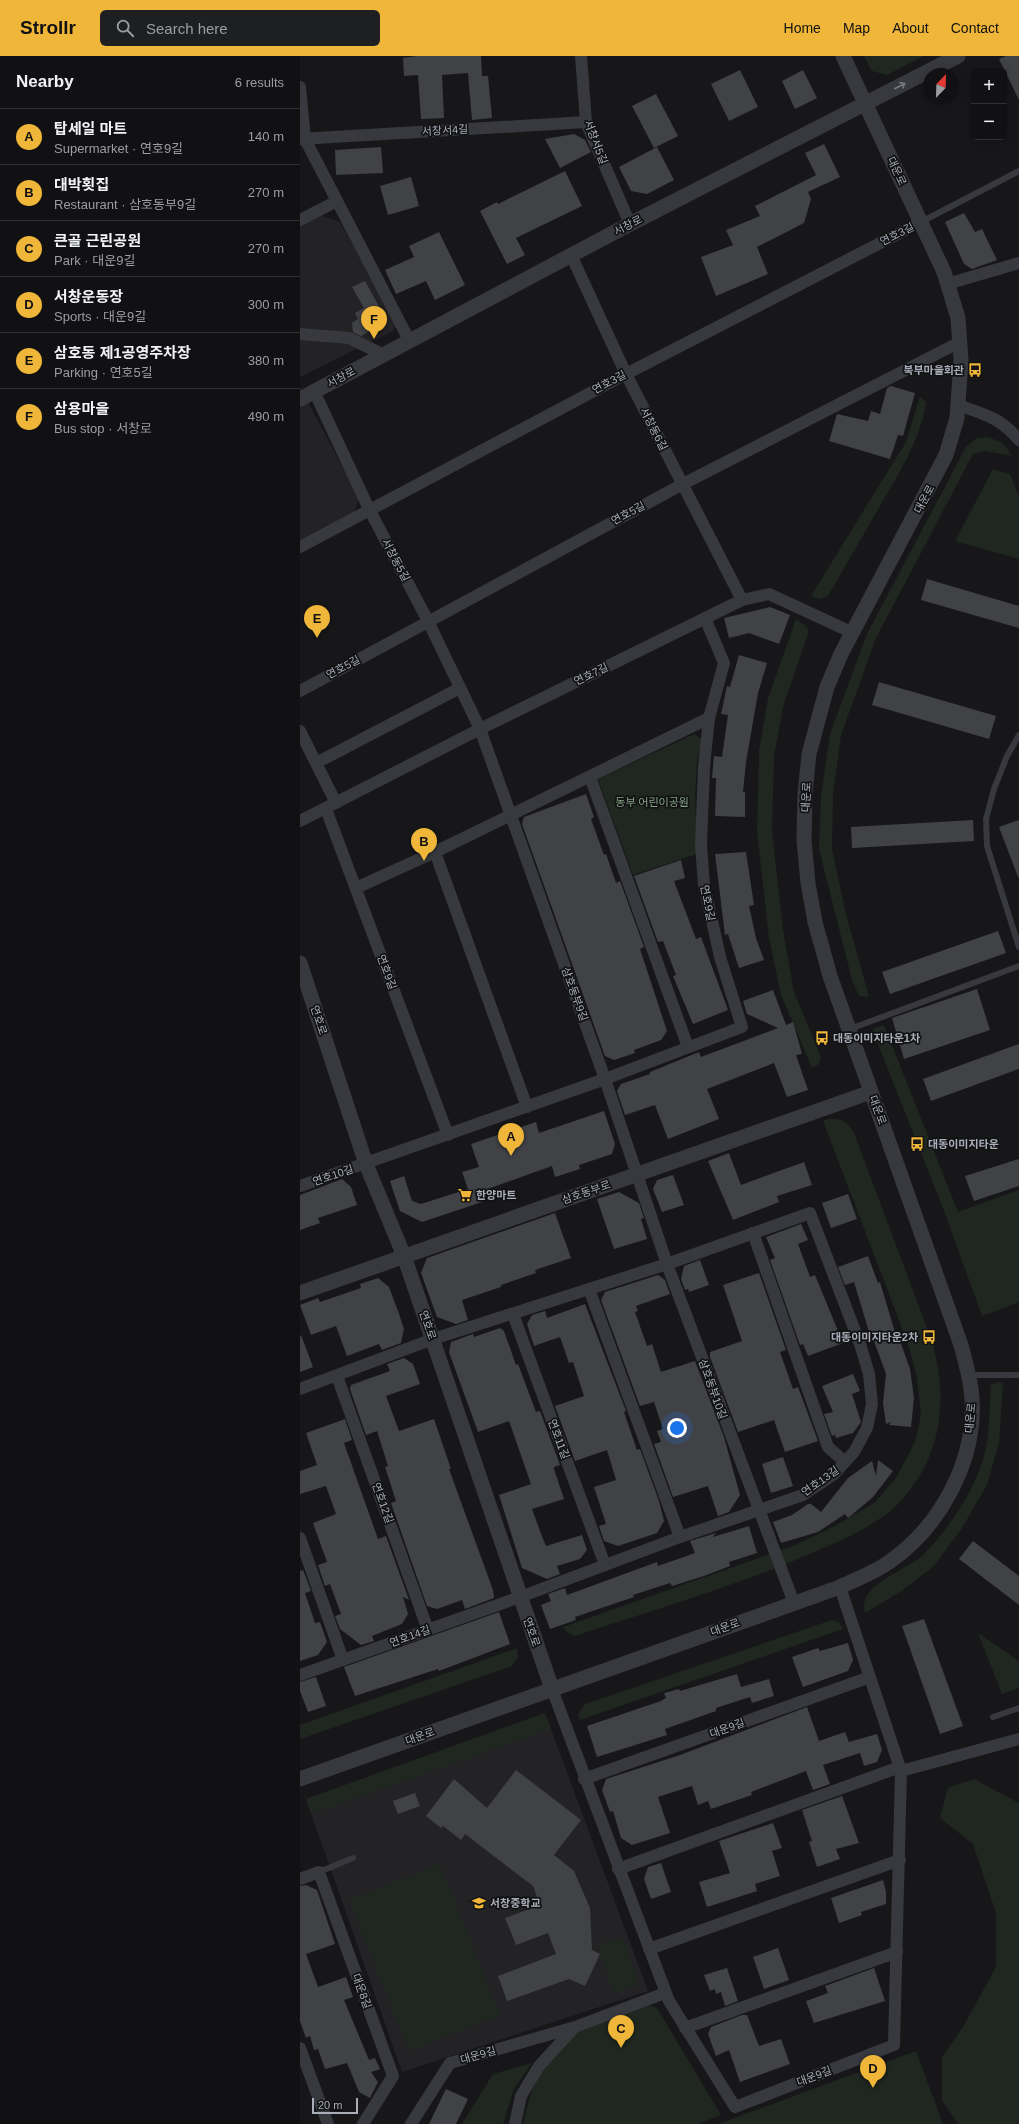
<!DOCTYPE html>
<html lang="en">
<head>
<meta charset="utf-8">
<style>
  body { margin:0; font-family:Arial,"Noto Sans KR",sans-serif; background:#1e1f21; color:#f1f3f6 }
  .controls { position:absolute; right:12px; top:12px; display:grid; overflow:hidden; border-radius:6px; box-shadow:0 2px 10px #0003 }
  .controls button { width:36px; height:36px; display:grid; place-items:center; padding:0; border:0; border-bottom:1px solid #303133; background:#111113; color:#f1f3f6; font:20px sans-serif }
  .compass { position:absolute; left:623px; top:12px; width:36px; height:36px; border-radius:50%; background:#111113; box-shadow:0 2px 10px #0003; rotate:23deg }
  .scale { position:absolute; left:12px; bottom:10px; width:46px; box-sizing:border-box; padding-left:4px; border:2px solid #a9aeb9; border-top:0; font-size:11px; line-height:14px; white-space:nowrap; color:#a9aeb9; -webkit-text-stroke:3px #121214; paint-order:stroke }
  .you { position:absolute; left:377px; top:1372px; width:14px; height:14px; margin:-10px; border:3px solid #fff; border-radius:50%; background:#1a73e8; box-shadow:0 0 0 6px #1a73e833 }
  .badge { display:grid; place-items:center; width:26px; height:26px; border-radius:50%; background:#efb639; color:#111; font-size:13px; font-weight:700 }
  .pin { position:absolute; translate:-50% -33px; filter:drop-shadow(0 1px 2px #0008) }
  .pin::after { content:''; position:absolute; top:21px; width:14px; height:12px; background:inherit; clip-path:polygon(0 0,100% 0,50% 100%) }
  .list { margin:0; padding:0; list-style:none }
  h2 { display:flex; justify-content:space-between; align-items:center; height:52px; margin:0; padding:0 16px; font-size:17px }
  h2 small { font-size:13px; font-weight:400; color:#9c9da0 }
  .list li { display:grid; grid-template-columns:26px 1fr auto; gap:12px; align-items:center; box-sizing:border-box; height:56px; padding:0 16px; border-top:1px solid #303133 }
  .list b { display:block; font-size:15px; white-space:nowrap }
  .list p { margin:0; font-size:13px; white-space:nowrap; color:#9c9da0 }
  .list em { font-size:13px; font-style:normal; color:#9c9da0 }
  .icon { flex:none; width:22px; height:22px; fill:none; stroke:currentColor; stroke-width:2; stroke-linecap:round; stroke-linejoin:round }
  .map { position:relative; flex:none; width:719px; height:2068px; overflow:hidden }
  header { display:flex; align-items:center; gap:24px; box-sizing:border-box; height:56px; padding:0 20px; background:#efb639; color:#111 }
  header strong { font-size:19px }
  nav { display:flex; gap:22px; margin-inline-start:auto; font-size:14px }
  .search { width:280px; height:36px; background:#1e1f21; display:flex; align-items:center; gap:10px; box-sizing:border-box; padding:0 14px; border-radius:6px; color:#9c9da0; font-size:15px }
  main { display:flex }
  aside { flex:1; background:#111113 }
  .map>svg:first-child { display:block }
  .built { fill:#232326 }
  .green { fill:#1f2720 }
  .building { fill:#414246 }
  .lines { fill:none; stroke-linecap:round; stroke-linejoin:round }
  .service { stroke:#38393e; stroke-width:6 }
  .minor { stroke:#38393e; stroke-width:12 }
  .tertiary { stroke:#38393e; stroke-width:15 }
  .oneway { stroke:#767982 }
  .labels { text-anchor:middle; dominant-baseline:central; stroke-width:3.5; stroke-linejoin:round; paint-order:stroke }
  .street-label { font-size:11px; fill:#a9aeb9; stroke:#121214 }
  .poi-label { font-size:11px; font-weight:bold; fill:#a9aeb9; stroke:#121214; text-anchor:start }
  .park-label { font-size:11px; fill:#81a384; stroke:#121214 }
</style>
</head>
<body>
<header>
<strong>Strollr</strong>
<div class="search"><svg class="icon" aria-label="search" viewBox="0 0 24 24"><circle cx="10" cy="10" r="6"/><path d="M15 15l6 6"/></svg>Search here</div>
<nav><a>Home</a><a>Map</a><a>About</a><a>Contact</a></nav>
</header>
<main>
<aside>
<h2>Nearby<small>6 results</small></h2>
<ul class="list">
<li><span class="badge">A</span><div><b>탑세일 마트</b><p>Supermarket · 연호9길</p></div><em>140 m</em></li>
<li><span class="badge">B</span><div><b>대박횟집</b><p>Restaurant · 삼호동부9길</p></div><em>270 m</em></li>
<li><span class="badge">C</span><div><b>큰골 근린공원</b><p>Park · 대운9길</p></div><em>270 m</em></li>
<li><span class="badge">D</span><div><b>서창운동장</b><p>Sports · 대운9길</p></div><em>300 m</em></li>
<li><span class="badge">E</span><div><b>삼호동 제1공영주차장</b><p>Parking · 연호5길</p></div><em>380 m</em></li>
<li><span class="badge">F</span><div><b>삼용마을</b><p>Bus stop · 서창로</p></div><em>490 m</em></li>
</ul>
</aside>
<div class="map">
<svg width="719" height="2068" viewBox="0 0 719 2068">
  <rect width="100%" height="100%" fill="#171719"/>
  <g class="built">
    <path d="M20 159 40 166 96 267 93 275 0 321V169Z"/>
    <path d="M0 331 59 442 54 457 0 486Z"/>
    <path d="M245 1657 348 1935 102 2016 6 1743Z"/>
  </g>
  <g class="green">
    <path d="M564 0H624L587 19 572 15Z"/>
    <path d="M620 340 626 347C620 385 599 417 580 450 563 480 545 510 528 540L519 543 511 540 606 386Z"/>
    <path d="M688 381 703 387 712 400 685 395 673 398 576 582 541 679 533 739 532 793 546 858 569 941 559 940 552 924 519 793 521 741 530 678 567 578 666 391 677 382Z"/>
    <path d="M693 413 710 418 719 440V503L655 485Z"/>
    <path d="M496 563 505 569 509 575 483 651 474 700 472 775 483 874 494 936 521 1001 519 1008 512 1012 481 939 469 882 457 775 459 695 468 642Z"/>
    <path d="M394 678 402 683 397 705 395 739 397 798 333 819 298 723Z"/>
    <path d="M584 969 658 1156 719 1134V1246L682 1260 646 1160 572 973Z"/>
    <path d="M528 1063C542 1062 547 1066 554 1077L633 1288C648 1348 642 1401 598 1448 580 1467 542 1484 517 1495 439 1529 356 1553 275 1580L267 1576 263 1571 493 1490 531 1472 574 1447 596 1422 615 1386 621 1359 617 1322 608 1288 523 1065Z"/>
    <path d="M699 1326 703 1328 699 1387 687 1429 662 1472 634 1510 603 1534 565 1557C556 1528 608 1515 625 1497 653 1467 680 1428 687 1386 690 1367 689 1347 691 1328Z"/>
    <path d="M532 1564 539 1566 543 1573 280 1664 278 1659 285 1648Z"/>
    <path d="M678 1577 719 1605V1632L702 1638Z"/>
    <path d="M217 1592 218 1601 212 1610 0 1683V1669Z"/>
    <path d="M245 1657 251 1673 11 1758 6 1743Z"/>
    <path d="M674 1723 719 1747V2068H658L642 2044V2001L663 1971 696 1911V1857L673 1788 640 1762 648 1732Z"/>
    <path d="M140 1808 200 1959 109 1995 49 1844Z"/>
    <path d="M323 1881 339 1929 314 1937 298 1889Z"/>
    <path d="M348 1949 357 1952 421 2059 398 2068H223L231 2037 242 2013 280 1972Z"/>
    <path d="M616 1995 643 2068H418Z"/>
    <path d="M232 2007 214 2033 203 2068H162L193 2018Z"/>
  </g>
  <g class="building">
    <path d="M117 0H181L182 20H188L192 62 172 64 168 17 142 19 144 62 121 63 118 19 104 20 103 2Z"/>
    <path d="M706 0H719V44L699 3Z"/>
    <path d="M440 14 458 51 429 65 411 28Z"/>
    <path d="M503 14 517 42 495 53 482 25Z"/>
    <path d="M356 38 378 80 354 92 332 50Z"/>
    <path d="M274 78 285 84 291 96 260 112 245 83Z"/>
    <path d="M524 88 540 121 508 136 511 143 504 167 457 191 468 218 416 240 401 201 433 189 426 174 460 160 455 150 516 119 505 97Z"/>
    <path d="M81 91 83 117 36 119 35 94Z"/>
    <path d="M357 91 374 124 347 138 331 135 319 111Z"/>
    <path d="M265 115 282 150 216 182 225 199 207 208 180 155 197 146 198 148Z"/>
    <path d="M111 121 119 150 88 159 80 130Z"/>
    <path d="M664 157 675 176 682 173 697 204 672 213 664 208 645 166Z"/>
    <path d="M139 176 165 229 135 244 126 225 96 238 85 214 114 201 109 190Z"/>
    <path d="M65 225 87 265 61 280 53 276 52 267 58 263 55 257 64 252 52 231Z"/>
    <path d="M591 330 615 337 603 380 598 379 590 403 529 385 537 358 568 365 571 355 580 358 587 332Z"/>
    <path d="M627 523 719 550V572L621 544Z"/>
    <path d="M470 551 490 559 479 588 449 577 429 582 424 562Z"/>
    <path d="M439 599 467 607 458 637 446 706 443 736H445V761L415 760 416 722H412L414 700 422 701 428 659 421 658 427 630 430 631Z"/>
    <path d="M579 626 696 660 689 683 572 649Z"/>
    <path d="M286 738 294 761 291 763 304 799 306 798 316 827 320 825 344 891 340 893 367 975 361 984 334 994 335 997 314 1004 305 1000 222 768 224 761Z"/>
    <path d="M673 764 674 785 552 792 551 771Z"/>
    <path d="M719 764V821H718L699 771Z"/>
    <path d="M446 796 454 849 449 850 456 882 464 904 439 912 428 878 425 879 415 798Z"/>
    <path d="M381 804 385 822 374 825 396 883 401 881 428 954 393 968 373 920 376 919 363 885 358 886 334 820Z"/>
    <path d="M698 875 706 897 590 938 582 916Z"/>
    <path d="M677 933 690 974 604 1003 592 962Z"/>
    <path d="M473 934 486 969 493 966 502 998 496 999 508 1034 487 1041 474 1007 407 1033 419 1063 368 1083 355 1049 325 1059 317 1035 321 1028 350 1018V1016L399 996 401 1001 478 972 447 958 443 945Z"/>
    <path d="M719 988V1013L631 1045 623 1023Z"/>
    <path d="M304 1055 315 1088 312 1098 279 1109 280 1113 255 1121 252 1110 179 1136 182 1146 122 1166 100 1155 90 1125 104 1120 112 1145 121 1148 168 1133 162 1116 179 1111 171 1088 236 1066 239 1077Z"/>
    <path d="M429 1097 441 1129 504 1106 512 1129 477 1140 479 1146 433 1164 408 1105Z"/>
    <path d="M719 1103V1130L674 1145 665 1120Z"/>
    <path d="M373 1119 384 1149 362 1156 353 1133 357 1124Z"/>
    <path d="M42 1123 51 1131 57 1149 18 1162 20 1167 0 1174V1139Z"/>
    <path d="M319 1136 339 1147 344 1162 341 1163 347 1183 314 1193 297 1143Z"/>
    <path d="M548 1138 557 1163 531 1172 522 1147Z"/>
    <path d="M255 1157 271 1202 235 1214 236 1217 201 1229V1231L162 1244 168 1264 156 1268 137 1261 121 1217 127 1202Z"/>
    <path d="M501 1168 508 1184 498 1188 510 1221 515 1219 543 1287 508 1300 503 1288 500 1289 470 1204 475 1202 466 1181Z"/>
    <path d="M568 1200 578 1227 580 1226 597 1283 599 1282 610 1313 614 1342 611 1371 589 1369 591 1366 586 1368 583 1347 586 1318 574 1285 572 1286 554 1226 545 1229 538 1211Z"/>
    <path d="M400 1204 409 1229 389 1236 388 1233 385 1234 381 1223 384 1210Z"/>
    <path d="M459 1217 486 1294 480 1296 493 1333 498 1331 518 1385 485 1396 474 1364 438 1376 410 1301V1296L442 1285 423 1229Z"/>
    <path d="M358 1219 365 1224 370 1238 336 1250 338 1255 335 1256 347 1290 352 1288 361 1316 395 1305 424 1381 440 1439 429 1456 418 1460 408 1430 373 1441 354 1388 361 1386 357 1375 363 1373 354 1346 340 1350 301 1244 305 1236Z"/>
    <path d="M78 1222 89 1231 99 1258 104 1273 101 1287 82 1294 79 1288 47 1300 36 1270 11 1279 0 1249 18 1242 20 1246 61 1232 60 1228Z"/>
    <path d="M285 1248 326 1355 324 1356 337 1394 340 1393 359 1445 364 1465 357 1477 318 1490 304 1485 299 1470 306 1468 294 1431 316 1424 307 1394 275 1405 255 1350 284 1340 273 1306 269 1307 260 1281 234 1290 227 1268 232 1259 245 1255 247 1262Z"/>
    <path d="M200 1272 204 1275 216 1309 218 1308 236 1356 240 1355 260 1409 254 1411V1413L264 1443 232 1453 243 1483 246 1490 282 1479 287 1494 280 1503 257 1510 260 1518 247 1523 222 1512 199 1439 231 1428 209 1365 178 1376 149 1296 151 1286 173 1278 174 1281Z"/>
    <path d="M1 1279 13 1311 0 1316V1280Z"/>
    <path d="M104 1302 113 1308 120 1328 86 1340 99 1375 134 1363 151 1413H149L193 1534 194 1542 165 1553 162 1544 137 1553 127 1550 91 1447 96 1445 85 1411 88 1410 77 1375 66 1379 50 1333 51 1329 90 1315 87 1308Z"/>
    <path d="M553 1318 560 1335 552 1338 561 1366 553 1377 536 1382 535 1379 532 1380 524 1358 533 1356 522 1330Z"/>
    <path d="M45 1363 52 1384 44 1387 78 1483 86 1480 109 1544 103 1541 108 1558 102 1568 72 1580 74 1585 61 1589 40 1573 35 1560 41 1558 30 1528 25 1530 18 1509 27 1506 13 1467 36 1458 26 1430 0 1438V1415L17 1409 6 1377Z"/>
    <path d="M483 1401 493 1430 471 1437 462 1408Z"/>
    <path d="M578 1404 593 1415 573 1441 548 1462 545 1458 518 1476 481 1487 473 1466 492 1459 508 1448H511L521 1456 548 1422 572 1405 576 1420Z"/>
    <path d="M449 1470 457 1497 429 1506 430 1510 404 1520 372 1530 370 1527 333 1539 334 1541 275 1561 276 1564 250 1573 241 1549 251 1545 248 1538 265 1532 267 1539 357 1506 358 1510 395 1497 390 1485 416 1477 413 1481Z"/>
    <path d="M673 1485 719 1520V1549L659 1503Z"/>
    <path d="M3 1514 11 1535 5 1537 15 1567 20 1566 27 1586 18 1599 0 1605V1515Z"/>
    <path d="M199 1556 210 1588 139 1615 138 1613 55 1640 44 1611Z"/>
    <path d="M624 1563 663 1670 640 1678 602 1570Z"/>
    <path d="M548 1587 553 1604 548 1615 503 1631 492 1601 518 1592 520 1595Z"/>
    <path d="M437 1618 441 1631 469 1623 474 1640 452 1647 450 1641 416 1652V1655L365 1673 367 1679 297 1701 287 1670 361 1645 366 1642 364 1637 379 1633 380 1635Z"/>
    <path d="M16 1621 26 1650 8 1656 0 1635V1626Z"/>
    <path d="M507 1651 519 1685 545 1676 549 1686 577 1678 582 1694 577 1706 564 1710 560 1697 523 1709 530 1728 513 1734 506 1715 451 1736 452 1739 411 1753 408 1745 398 1749 392 1730 358 1741 370 1777 332 1789 321 1782 313 1755 310 1756 302 1734 306 1723 380 1699Z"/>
    <path d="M216 1714 281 1764 254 1799 274 1815 290 1852 292 1894 300 1898 285 1930 269 1923 207 1945 198 1920 256 1898 248 1877 216 1889 205 1862 240 1849 233 1830 165 1778 161 1784 143 1770 141 1772 126 1760 154 1723 187 1752Z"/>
    <path d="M115 1737 120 1750 98 1758 93 1745Z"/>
    <path d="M542 1740 559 1787 536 1793 540 1803 517 1811 509 1786 512 1785 502 1754Z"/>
    <path d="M473 1767 482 1792 472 1795 480 1820 455 1828 457 1835 407 1851 399 1826 430 1817 419 1785Z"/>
    <path d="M361 1807 371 1836 351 1843 344 1823 348 1811Z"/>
    <path d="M583 1824 586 1836V1848L561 1856 562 1859 539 1867 531 1842Z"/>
    <path d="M6 1829 17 1834 35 1888 6 1898 18 1931 46 1921 53 1941 44 1944 69 2004 75 2002 80 2013 71 2016 78 2026 70 2042 59 2036 47 2007 25 2013 18 1993 14 1994 10 1980 6 1982 0 1965V1830Z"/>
    <path d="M478 1892 489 1924 464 1933 453 1901Z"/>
    <path d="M427 1912 438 1945 425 1950 421 1936 416 1938 415 1933 410 1935 404 1919Z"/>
    <path d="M574 1912 585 1945 514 1967 506 1945 528 1937 525 1930Z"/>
    <path d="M442 1959H447L459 1990 481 1983 490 2008 440 2026 429 1994 416 2000 408 1978 411 1971Z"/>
    <path d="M146 2033 168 2043 156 2068H129Z"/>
  </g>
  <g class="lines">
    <g class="service">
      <path d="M621 166 719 115"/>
      <path d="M719 679 707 700 694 733 686 763 687 790 719 891"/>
      <path d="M550 973 719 910"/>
      <path d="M668 1319H719"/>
      <path d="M693 1661 719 1652"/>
      <path d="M19 1816 53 1802"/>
    </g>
    <g class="minor">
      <path d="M281 0 286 66 330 168"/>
      <path d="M0 31 5 83 109 284"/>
      <path d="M0 83 286 66"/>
      <path d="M0 164 37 145"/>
      <path d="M271 199 326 318 442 544"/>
      <path d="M647 228 719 207"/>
      <path d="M0 278 49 282 82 298"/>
      <path d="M14 335 69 453 128 565 180 673 305 1023 367 1208 494 1547"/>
      <path d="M658 349C684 358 701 362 719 384"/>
      <path d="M0 491 326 318 621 166"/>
      <path d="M0 635 383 428 660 286"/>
      <path d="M0 675 36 747"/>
      <path d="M16 707 160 632"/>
      <path d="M290 721 388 991"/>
      <path d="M26 753 148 1079"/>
      <path d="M0 765 180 673 442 544 469 538 551 576"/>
      <path d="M135 796 227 1051"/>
      <path d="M56 832 135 796 409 662"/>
      <path d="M0 1130 305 1023 442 971 420 901 404 829 401 789 404 711 409 662 424 607 405 562"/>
      <path d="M453 1177 528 1391 545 1406"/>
      <path d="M289 1233 380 1481"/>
      <path d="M213 1258 305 1509"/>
      <path d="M37 1320 128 1574"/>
      <path d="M0 1333 133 1283 367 1208 510 1157 560 1288 569 1318 572 1348 567 1372 554 1396 534 1418 503 1439 380 1481 220 1541 0 1619"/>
      <path d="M0 1482 43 1604"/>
      <path d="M252 1633 369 1945 435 2051 594 1989 601 1715 540 1531"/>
      <path d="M601 1715 719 1683"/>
      <path d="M284 1723 570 1621"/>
      <path d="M318 1813 600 1711"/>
      <path d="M0 1823 19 1816 93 2020 63 2068"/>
      <path d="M349 1893 600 1804"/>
      <path d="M385 1972 597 1896"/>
      <path d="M0 1992 28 2068"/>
      <path d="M111 2068 150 2007 275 1971 365 1937"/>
      <path d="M215 2068 221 2040 239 2010 274 1972"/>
    </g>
    <g class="tertiary">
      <path d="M0 343 330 168 658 0"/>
      <path d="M0 907 66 1108 104 1200 252 1633"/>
      <path d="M0 1237 571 1036"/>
      <path d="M0 1723 540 1531C556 1523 574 1517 589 1506 640 1471 676 1405 672 1343 671 1325 666 1307 661 1289L530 920 515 866 508 827 504 784 505 738 509 698 527 631 541 598 646 399 657 362 661 304 658 262 644 216 543 0"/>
    </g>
  </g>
  <defs><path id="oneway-shaft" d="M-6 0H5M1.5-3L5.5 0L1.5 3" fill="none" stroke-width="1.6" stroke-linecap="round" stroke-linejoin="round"/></defs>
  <use class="oneway" href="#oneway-shaft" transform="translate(600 30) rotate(-27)"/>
  <defs>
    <symbol id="bus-bare" viewBox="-9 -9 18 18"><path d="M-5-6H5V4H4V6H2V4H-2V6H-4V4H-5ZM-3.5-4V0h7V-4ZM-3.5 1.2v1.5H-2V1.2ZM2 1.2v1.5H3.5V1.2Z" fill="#efb639" stroke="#121214" stroke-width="2.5" paint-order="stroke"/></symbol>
    <symbol id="supermarket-bare" viewBox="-9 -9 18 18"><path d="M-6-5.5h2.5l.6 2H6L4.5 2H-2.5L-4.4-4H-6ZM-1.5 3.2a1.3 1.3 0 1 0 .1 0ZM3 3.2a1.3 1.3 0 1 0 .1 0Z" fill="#efb639" stroke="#121214" stroke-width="2.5" paint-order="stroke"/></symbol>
    <symbol id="school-bare" viewBox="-9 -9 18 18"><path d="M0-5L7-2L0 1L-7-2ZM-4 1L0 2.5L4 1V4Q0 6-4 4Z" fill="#efb639" stroke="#121214" stroke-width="2.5" paint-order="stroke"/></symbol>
  </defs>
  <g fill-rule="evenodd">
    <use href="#bus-bare" x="665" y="304" width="20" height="20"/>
    <use href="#bus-bare" x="512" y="972" width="20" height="20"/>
    <use href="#bus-bare" x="607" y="1078" width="20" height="20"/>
    <use href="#supermarket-bare" x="155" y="1129" width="20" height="20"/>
    <use href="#bus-bare" x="619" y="1271" width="20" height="20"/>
    <use href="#school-bare" x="169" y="1837" width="20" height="20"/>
  </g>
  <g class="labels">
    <g class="street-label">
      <text transform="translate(145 74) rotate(-3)">서창서4길</text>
      <text transform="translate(296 86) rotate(69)">서창서5길</text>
      <text transform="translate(597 115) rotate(65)">대운로</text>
      <text transform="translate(328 169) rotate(-27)">서창로</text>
      <text transform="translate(597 178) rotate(-27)">연호3길</text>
      <text transform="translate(41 321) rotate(-28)">서창로</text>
      <text transform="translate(309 326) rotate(-28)">연호3길</text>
      <text transform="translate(354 373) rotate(63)">서창동6길</text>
      <text transform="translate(624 443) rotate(-62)">대운로</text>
      <text transform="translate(328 457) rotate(-28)">연호5길</text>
      <text transform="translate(96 504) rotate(62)">서창동5길</text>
      <text transform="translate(43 611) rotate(-28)">연호5길</text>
      <text transform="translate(291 618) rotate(-26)">연호7길</text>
      <text transform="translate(506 741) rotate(-87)">대운로</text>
      <text transform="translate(408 847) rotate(79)">연호9길</text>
      <text transform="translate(87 916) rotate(70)">연호9길</text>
      <text transform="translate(275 938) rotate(70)">삼호동부9길</text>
      <text transform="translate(19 964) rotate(72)">연호로</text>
      <text transform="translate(578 1054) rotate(70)">대운로</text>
      <text transform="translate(33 1119) rotate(-19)">연호10길</text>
      <text transform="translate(286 1136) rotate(-19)">삼호동부로</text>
      <text transform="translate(128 1269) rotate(71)">연호로</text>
      <text transform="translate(413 1333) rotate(70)">삼호동부10길</text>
      <text transform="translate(670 1362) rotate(-85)">대운로</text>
      <text transform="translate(259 1383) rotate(70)">연호11길</text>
      <text transform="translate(520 1425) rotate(-35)">연호13길</text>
      <text transform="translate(83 1447) rotate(70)">연호12길</text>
      <text transform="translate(425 1571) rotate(-20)">대운로</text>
      <text transform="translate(232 1576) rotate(71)">연호로</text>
      <text transform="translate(110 1580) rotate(-20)">연호14길</text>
      <text transform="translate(427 1672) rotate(-20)">대운9길</text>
      <text transform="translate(120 1680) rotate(-20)">대운로</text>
      <text transform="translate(62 1935) rotate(70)">대운8길</text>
      <text transform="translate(178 1999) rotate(-16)">대운9길</text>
      <text transform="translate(514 2020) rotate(-21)">대운9길</text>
    </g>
    <g class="poi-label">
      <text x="664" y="314" text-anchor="end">북부마을회관</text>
      <text x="533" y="982">대동이미지타운1차</text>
      <text x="628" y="1088">대동이미지타운</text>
      <text x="176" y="1139">한양마트</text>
      <text x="618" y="1281" text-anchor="end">대동이미지타운2차</text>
      <text x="190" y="1847">서창중학교</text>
    </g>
    <g class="park-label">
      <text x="352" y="746">동부 어린이공원</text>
    </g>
  </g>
</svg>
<div class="controls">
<button>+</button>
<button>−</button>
</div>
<svg class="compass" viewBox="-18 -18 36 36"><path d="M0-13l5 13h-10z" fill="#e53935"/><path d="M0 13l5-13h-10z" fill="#9c9da0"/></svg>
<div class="scale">20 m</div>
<div class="you"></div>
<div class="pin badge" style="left:211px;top:1100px">A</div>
<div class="pin badge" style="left:124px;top:805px">B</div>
<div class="pin badge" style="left:321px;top:1992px">C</div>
<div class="pin badge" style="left:573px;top:2032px">D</div>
<div class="pin badge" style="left:17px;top:582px">E</div>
<div class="pin badge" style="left:74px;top:283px">F</div>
</div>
</main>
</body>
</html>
